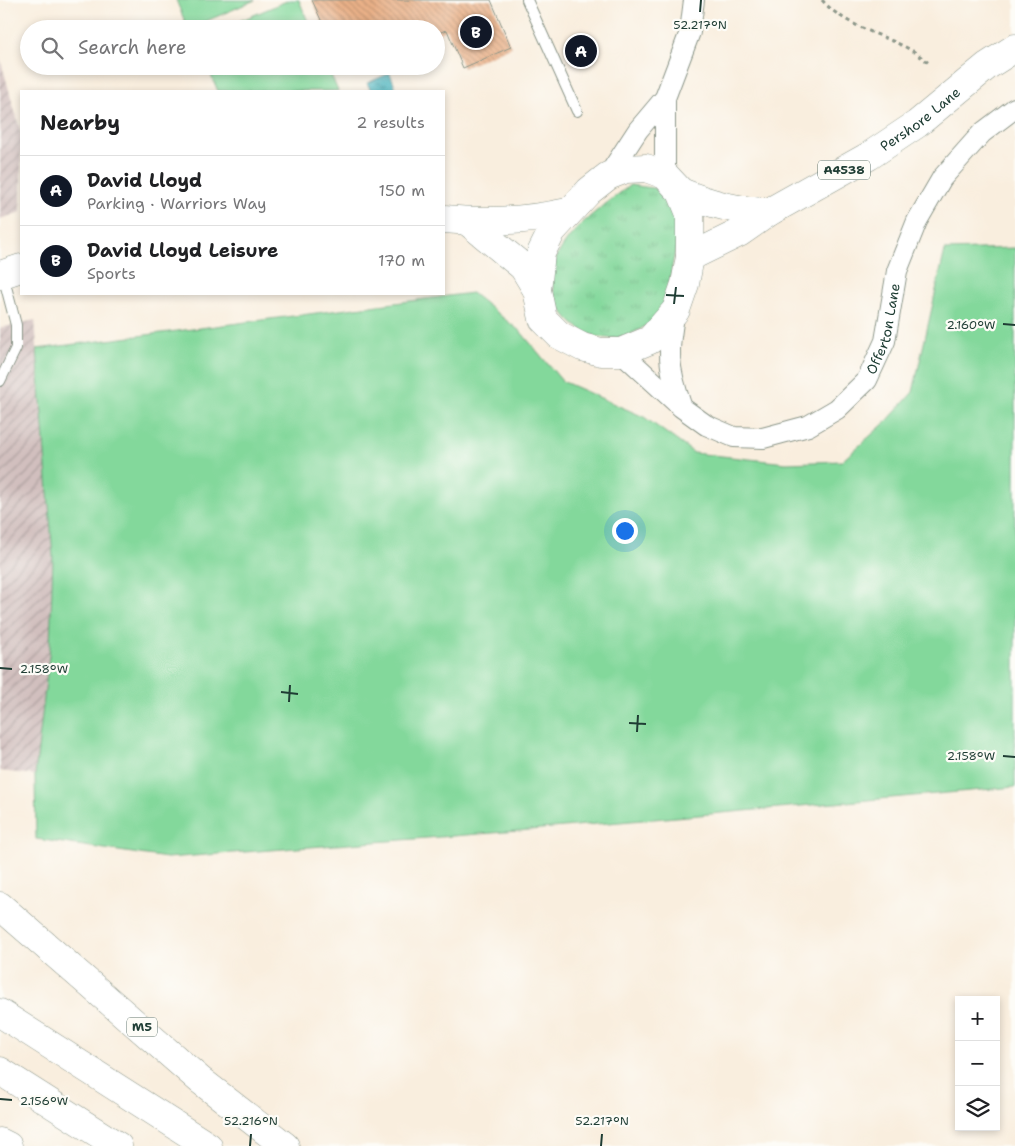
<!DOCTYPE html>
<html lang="en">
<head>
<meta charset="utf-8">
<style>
  body { margin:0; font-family:"Shantell Sans",sans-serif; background:#f2f2f2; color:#202124 }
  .controls { position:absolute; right:15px; bottom:15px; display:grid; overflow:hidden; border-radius:0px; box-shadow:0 2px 8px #0003 }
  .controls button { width:45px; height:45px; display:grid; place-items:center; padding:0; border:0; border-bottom:1px solid #e0e0e0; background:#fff; color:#202124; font:25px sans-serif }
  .you { position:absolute; left:624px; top:530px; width:18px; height:18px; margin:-12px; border:4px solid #fff; border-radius:50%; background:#1a73e8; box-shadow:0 0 0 8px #1a73e833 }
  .badge { display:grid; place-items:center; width:32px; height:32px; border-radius:50%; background:#111827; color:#fff; font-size:16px; font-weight:700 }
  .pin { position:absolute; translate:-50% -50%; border:2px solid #fff; box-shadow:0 1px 5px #0006 }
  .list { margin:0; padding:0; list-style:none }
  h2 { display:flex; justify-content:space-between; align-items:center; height:65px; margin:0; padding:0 20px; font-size:21px }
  h2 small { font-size:16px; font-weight:400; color:#757577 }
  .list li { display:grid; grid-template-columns:32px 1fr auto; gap:15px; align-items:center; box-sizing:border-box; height:70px; padding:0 20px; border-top:1px solid #e0e0e0 }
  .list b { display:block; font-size:19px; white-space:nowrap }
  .list p { margin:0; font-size:16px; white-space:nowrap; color:#757577 }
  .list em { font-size:16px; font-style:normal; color:#757577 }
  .icon { flex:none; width:28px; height:28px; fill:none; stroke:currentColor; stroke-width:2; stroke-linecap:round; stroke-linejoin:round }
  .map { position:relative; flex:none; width:1015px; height:1146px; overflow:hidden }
  .search { position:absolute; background:#fff; box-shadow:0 2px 8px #0003; left:20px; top:20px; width:425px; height:55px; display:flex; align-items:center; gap:12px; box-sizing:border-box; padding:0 18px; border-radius:28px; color:#757577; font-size:19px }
  .panel { position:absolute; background:#fff; box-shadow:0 2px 8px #0003; left:20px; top:90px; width:425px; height:205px; border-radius:0px }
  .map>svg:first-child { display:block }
  .industrial { fill:url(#industrial-furrows) }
  .grass { fill:url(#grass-tufts); stroke:#518a68 }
  .park { fill:#83d89b; stroke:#518a68 }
  .water { fill:url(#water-ripples); stroke:#317879 }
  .building { fill:url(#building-back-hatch) }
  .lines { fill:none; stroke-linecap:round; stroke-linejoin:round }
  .lane-casing { stroke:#8c9689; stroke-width:12 }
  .street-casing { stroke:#8c9689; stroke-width:22 }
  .primary-casing { stroke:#8c9689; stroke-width:29 }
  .highway-casing { stroke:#8c9689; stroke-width:29 }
  .path { stroke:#8c9689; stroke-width:3; stroke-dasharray:4 4; stroke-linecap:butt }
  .lane { stroke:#fff; stroke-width:10 }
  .street { stroke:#fff; stroke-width:20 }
  .primary { stroke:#fff; stroke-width:28 }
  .highway { stroke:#fff; stroke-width:28 }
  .ticks { fill:none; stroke:#1f3d34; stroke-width:2 }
  .labels { text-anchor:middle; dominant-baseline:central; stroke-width:4.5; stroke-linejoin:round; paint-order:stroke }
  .shield { fill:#fdfcf7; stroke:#62766e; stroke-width:1 }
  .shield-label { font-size:12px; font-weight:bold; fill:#1f3d34 }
  .street-label { font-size:14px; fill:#1f3d34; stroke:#fdfcf7 }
  .ticks-label { font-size:12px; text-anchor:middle; fill:#1f3d34; stroke:#fdfcf7; stroke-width:4.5; stroke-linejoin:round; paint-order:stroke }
</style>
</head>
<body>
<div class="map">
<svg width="1015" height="1146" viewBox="0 0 1015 1146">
  <defs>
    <pattern id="industrial-furrows" width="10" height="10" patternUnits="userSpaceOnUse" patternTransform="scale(1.25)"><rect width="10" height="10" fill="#d1bfbe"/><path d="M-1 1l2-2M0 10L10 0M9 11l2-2" fill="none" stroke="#a99c9b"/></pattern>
    <pattern id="grass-tufts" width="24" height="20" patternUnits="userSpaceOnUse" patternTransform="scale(1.25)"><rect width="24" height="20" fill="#83d89b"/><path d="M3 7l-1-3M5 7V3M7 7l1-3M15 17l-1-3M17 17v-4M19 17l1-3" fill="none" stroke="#71ba86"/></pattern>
    <pattern id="water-ripples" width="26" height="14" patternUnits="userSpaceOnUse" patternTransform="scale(1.25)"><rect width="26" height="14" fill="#43b2be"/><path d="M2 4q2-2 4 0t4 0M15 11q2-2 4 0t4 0" fill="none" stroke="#37929b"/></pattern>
    <pattern id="building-back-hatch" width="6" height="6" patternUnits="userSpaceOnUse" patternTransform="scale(1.25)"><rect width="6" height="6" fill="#eab188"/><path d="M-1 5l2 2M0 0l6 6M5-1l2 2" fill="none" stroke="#bd9170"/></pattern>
  </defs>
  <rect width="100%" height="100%" fill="#fdfcf7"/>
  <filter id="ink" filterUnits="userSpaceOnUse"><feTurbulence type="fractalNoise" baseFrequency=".02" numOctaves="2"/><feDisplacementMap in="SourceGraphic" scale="10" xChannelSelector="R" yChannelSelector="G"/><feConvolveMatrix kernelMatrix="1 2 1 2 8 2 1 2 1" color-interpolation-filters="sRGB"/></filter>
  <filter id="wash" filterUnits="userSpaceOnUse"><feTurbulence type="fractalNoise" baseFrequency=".0096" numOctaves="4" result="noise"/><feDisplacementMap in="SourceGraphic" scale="20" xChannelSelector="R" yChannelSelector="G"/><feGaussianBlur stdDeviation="1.12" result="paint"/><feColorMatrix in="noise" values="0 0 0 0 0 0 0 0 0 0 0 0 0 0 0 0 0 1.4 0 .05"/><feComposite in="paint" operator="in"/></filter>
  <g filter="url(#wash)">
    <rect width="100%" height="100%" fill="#f9eede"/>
    <g class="industrial">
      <path d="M0 58 21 133V212L0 219Z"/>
      <path d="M35 320 53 557 50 647 35 775 0 771V328Z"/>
    </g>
    <path class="grass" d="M630 185 660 189C665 196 674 206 676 214 680 231 675 250 672 267 670 282 667 300 659 314 657 319 650 323 645 326 593 365 528 302 561 249 577 222 607 204 630 185Z"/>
    <g class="park">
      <path d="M176 0H255L188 29Z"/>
      <path d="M289 0H299L311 29H221Z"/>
      <path d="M207 66H327L338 91H218Z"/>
      <path d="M1015 248V787L518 831 167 858 36 839 35 775 50 647 53 557 37 349 472 293 521 332 562 381 644 417 694 453 786 463 842 461 888 420 913 392 945 250Z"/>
    </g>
    <path class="water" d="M390 73 397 91H371L367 83Z"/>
    <g id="blocks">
      <g class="building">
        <path d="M312 0H491L511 47 463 68 447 30 436 34V29H325Z"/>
        <path d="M341 66H362L344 74Z"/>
      </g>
    </g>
  </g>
  <g filter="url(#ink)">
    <use href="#blocks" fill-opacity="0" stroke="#8c9689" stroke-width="1"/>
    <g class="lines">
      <defs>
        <g id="lane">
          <path d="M527 0 577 111"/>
          <path d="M0 381 16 348V325L3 275"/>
        </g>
        <g id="street">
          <path d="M665 175V98"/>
          <path d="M608 176 638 130 665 98 690 32 694 0"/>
          <path d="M675 312C667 351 668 367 681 405"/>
          <path id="s1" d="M621 352 681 407 706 425 734 437 763 438 808 426 837 409 867 380 885 341 897 271 917 221 942 178 982 133 1015 108"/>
        </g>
        <g id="primary">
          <path d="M646 168 665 175 681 192 690 214V257L685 284 676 310 650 340 621 352H601L582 347 559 335 543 319 537 290 541 253 552 231 589 191 608 176 626 169Z"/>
          <path d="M681 192C711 204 737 211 769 212"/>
          <path d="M444 219C486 223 527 221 568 212"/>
          <path d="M467 221 523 267 537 290"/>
          <path id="s2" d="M690 257 739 233 769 212 869 156 917 124 987 66 1015 48"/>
          <path d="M0 275 21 268"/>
        </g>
        <g id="highway">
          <path d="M0 906 200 1080 285 1146"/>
          <path d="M0 1013 208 1146"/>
          <path d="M0 1071 118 1146"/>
          <path d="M0 1142 8 1146"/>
        </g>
      </defs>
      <use href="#lane" class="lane-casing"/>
      <use href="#street" class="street-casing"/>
      <use href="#primary" class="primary-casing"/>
      <use href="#highway" class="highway-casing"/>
      <path class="path" d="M822 0C845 27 883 34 913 51 919 55 925 60 931 65"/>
      <use href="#lane" class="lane"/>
      <use href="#street" class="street"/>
      <use href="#primary" class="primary"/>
      <use href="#highway" class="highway"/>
    </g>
  </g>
  <path class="ticks" d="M700 12 701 0M666 295 684 296M674 304 676 287M1003 324 1015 325M0 668 12 669M281 692 298 694M289 702 290 685M629 723 646 724M637 732 638 715M1003 756 1015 757M0 1099 12 1100M250 1146 251 1134M601 1146 602 1134"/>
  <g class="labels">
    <g class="shield">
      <rect x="818" y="160.5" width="52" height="19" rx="4"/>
      <rect x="127" y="1017.5" width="30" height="19" rx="4"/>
    </g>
    <g class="shield-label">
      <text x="844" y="170">A4538</text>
      <text x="142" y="1027">M5</text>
    </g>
    <g class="street-label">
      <text stroke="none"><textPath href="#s2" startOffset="269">Pershore Lane</textPath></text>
      <text stroke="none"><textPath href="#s1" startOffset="348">Offerton Lane</textPath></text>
    </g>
  </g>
  <g class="ticks-label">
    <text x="700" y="29">52.217°N</text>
    <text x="971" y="329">2.160°W</text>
    <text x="44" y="673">2.158°W</text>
    <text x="971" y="760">2.158°W</text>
    <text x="44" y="1105">2.156°W</text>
    <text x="251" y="1125">52.216°N</text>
    <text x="602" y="1125">52.217°N</text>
  </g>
</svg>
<div class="controls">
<button>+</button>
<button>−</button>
<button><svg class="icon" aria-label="layers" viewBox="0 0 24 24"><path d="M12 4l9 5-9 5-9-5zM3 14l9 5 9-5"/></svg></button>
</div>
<div class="you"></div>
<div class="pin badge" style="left:581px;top:51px">A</div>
<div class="pin badge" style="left:476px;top:32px">B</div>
<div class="search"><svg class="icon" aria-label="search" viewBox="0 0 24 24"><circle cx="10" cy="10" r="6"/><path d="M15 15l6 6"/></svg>Search here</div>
<section class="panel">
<h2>Nearby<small>2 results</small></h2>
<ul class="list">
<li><span class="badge">A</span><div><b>David Lloyd</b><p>Parking · Warriors Way</p></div><em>150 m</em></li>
<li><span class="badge">B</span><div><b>David Lloyd Leisure</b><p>Sports</p></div><em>170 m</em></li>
</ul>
</section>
</div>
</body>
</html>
